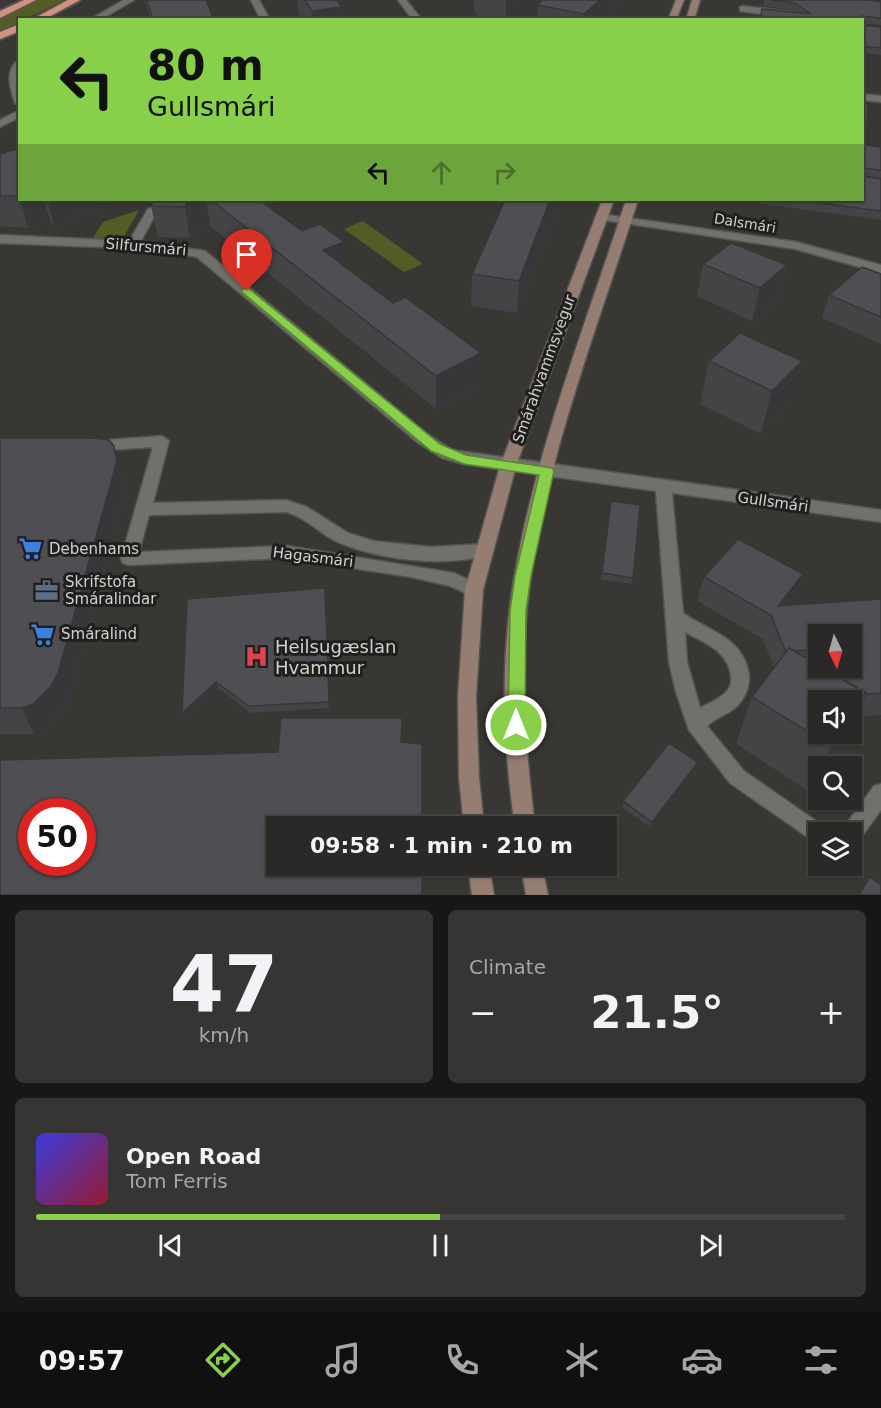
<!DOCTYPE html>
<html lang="en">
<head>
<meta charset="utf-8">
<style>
  :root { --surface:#2b2927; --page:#373533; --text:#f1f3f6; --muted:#a6a6a7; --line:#474544; --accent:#88cf4a }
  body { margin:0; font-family:"DejaVu Sans",sans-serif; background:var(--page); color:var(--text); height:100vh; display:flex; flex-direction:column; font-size:22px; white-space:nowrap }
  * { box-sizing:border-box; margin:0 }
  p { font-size:20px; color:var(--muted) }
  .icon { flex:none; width:33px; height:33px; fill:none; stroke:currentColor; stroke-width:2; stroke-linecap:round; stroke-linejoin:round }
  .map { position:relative; height:895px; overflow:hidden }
  .panel { display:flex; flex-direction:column; gap:15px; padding:15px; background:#181715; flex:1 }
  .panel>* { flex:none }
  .banner { position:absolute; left:18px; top:18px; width:846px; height:183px; border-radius:0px; box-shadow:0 2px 4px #0004,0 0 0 2px var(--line); background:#88cf4a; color:#111; overflow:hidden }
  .needle { width:39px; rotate:175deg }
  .tools { position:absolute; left:808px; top:624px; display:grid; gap:12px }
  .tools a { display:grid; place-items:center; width:54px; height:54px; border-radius:0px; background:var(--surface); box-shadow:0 2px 4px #0004,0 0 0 2px var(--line); font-size:30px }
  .speed { position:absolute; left:18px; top:798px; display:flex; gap:12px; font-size:30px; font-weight:700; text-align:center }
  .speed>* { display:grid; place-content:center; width:78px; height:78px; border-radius:50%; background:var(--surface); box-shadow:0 2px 4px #0004,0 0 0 2px var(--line); line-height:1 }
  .speed .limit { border:9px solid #d22; background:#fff; color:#111 }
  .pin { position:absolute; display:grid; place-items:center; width:51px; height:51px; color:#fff; margin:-62px -26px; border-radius:50% 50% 50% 0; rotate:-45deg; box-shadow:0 0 6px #0007 }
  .pin .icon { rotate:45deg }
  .me { position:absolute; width:66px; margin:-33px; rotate:0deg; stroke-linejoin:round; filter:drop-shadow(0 0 4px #0008) }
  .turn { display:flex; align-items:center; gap:21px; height:126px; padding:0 30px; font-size:27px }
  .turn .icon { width:78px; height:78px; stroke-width:2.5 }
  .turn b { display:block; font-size:42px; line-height:51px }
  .lanes { display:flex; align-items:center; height:57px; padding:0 30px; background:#0003; justify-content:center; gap:30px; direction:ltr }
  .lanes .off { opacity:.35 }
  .big { font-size:45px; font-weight:700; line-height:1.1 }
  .panel .tile { flex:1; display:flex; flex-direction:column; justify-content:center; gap:9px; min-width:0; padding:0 21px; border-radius:9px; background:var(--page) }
  .panel .dial { align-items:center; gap:0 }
  .dial b { font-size:78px; line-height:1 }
  .song { display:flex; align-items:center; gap:18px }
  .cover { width:72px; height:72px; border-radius:9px; background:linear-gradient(135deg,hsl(240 70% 55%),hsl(350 70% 35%)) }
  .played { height:6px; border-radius:3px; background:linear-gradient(90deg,var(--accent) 50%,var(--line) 50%) }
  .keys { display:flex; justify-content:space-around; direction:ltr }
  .heat { display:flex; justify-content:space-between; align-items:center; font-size:33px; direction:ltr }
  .panel .tiles { flex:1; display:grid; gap:15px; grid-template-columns:1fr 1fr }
  .tile:last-child { grid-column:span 2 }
  .trip { position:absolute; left:266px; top:816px; width:351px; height:60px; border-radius:0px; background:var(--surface); box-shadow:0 2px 4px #0004,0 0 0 2px var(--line); font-weight:700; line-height:60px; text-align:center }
  .menu { display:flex; height:96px; justify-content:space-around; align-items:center; background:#111010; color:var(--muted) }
  .menu .icon { width:42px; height:42px }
  .menu .active { color:var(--accent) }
  .menu b { font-size:27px; color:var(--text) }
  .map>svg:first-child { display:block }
  .green { fill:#545b24 }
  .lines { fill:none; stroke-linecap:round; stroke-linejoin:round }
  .minor-casing { stroke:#555452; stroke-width:3 }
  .tertiary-casing { stroke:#555452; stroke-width:3 }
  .secondary-casing { stroke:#555452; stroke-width:3 }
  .trunk-casing { stroke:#555452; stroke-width:4 }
  .minor { fill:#72706c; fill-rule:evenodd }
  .tertiary { fill:#72706c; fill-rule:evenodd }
  .secondary { fill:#957d72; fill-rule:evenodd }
  .trunk { fill:#cf937d; fill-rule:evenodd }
  .wall { fill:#444447; fill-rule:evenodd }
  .shaded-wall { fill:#37373a }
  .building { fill:#4f4f53; stroke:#37373a; stroke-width:1.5; fill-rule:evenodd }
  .route { fill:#88cf4a; stroke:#588730; stroke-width:1.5 }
  .labels { text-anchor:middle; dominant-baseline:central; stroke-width:6; stroke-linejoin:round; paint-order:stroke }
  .far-street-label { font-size:14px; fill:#d2d1cf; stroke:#201f1d }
  .street-label { font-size:15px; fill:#d2d1cf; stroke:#201f1d }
  .poi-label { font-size:15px; fill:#d2d1cf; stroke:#201f1d; text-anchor:start }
  .near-poi-label { font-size:18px; fill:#d2d1cf; stroke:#201f1d; text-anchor:start }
</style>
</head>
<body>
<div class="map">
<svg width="881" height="895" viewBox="0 0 881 895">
  <rect width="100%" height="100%" fill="#393734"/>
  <path class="green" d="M 39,0 L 65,0 L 0,31 L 0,18 Z
    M 139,210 L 122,240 L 93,238 L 103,222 Z
    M 362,221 L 363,221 L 423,264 L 404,272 L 344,229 Z"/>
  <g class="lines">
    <defs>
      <path id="minor" d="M 124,0 L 134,0 L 100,20 L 89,20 Z
        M 251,0 L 259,0 L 270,20 L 261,20 Z
        M 398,0 L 406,0 L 422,20 L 413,20 Z
        M 743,6 L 793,12 L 807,20 L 740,11 L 740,7 Z
        M 20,59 L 20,106 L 15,103 C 10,88 4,69 20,59 Z
        M 862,94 L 881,96 L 881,102 L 862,100 Z
        M 20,110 L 20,117 L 0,127 L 0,120 Z
        M 170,200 L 184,200 L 156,213 L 141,241 L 205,251 L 427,434 L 452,450 L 881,510 L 881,522 L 672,493 L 683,613 C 708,631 740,636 748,670 C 751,682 747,695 738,705 C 730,714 716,717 707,726 L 744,771 L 826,828 L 828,832 L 819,832 L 819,845 L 730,783 L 689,730 L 676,692 L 669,662 L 656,491 L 464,464 L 442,458 L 417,442 L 197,257 L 150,249 L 0,243 L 0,235 L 129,241 L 148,209 ZM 685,632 C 704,643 728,650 731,676 C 732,683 730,689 725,693 C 718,700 709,703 700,708 L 687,662 Z
        M 162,436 L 169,441 L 153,503 L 286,500 L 307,507 L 348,533 L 373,541 L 431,547 L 483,544 L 489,546 L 491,550 L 489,554 C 447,568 378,560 338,542 C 320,534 306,517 286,512 L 149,515 L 139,552 L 287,546 L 454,573 L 480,585 L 483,590 L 480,595 L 474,597 L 450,586 L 411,577 L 287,558 L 129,565 L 123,563 L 121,559 L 153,447 L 93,451 L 86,446 L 93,441 Z
        M 881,784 L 881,810 L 859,840 L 852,843 L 852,832 L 842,832 L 845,826 L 874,786 Z"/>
      <path id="tertiary" d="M 601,214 L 796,242 L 881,265 L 881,273 L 795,249 L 597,219 L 597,215 Z"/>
      <path id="secondary" d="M 676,0 L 684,0 L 676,20 L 668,20 Z
        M 692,0 L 700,0 L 694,20 L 686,20 Z
        M 602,200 L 614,200 L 516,466 L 483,590 L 476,697 L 479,778 L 484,826 L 464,826 L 459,778 L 458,697 L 465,590 L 500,466 Z
        M 626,200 L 638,200 C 596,332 541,470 527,608 C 520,681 526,754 535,826 L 515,826 C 504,754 501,677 510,605 C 529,466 583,333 626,200 Z
        M 468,866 L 489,866 L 494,895 L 472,895 Z
        M 521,866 L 542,866 L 548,895 L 526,895 Z"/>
      <path id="trunk" d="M 24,0 L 36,0 L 0,18 L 0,11 Z
        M 68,0 L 80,0 L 43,20 L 31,20 Z
        M 20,24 L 20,31 L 0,39 L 0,32 Z"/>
    </defs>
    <use href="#minor" class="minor-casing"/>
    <use href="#tertiary" class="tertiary-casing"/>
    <use href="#secondary" class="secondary-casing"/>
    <use href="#trunk" class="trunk-casing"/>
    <use href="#minor" class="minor"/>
    <use href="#tertiary" class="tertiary"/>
    <use href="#secondary" class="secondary"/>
    <use href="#trunk" class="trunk"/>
  </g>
  <path class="wall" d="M 145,0 L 206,0 L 214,20 L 151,20 Z
    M 297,0 L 337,0 L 341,7 L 342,20 L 303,20 L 298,12 Z
    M 474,0 L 521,0 L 507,20 L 495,20 L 477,16 L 477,13 L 474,12 Z
    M 621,0 L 601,20 L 537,20 L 538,5 Z
    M 764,0 L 867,0 L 881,2 L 881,25 L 862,24 L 797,12 L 793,10 L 763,6 Z
    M 862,25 L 881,27 L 881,55 L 862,53 Z
    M 862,103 L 866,145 L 881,147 L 881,178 L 863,176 L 881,179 L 881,220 L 735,200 L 862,200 Z
    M 20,148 L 20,200 L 129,200 L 78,216 L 78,219 L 55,227 L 50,221 L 28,228 L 0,226 L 0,154 Z
    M 154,200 L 286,200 L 267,206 L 346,267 L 480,386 L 436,409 L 210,226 L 193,232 L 190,238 L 158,237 L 151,206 Z
    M 505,200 L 560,200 L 517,313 L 471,306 L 472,274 Z
    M 703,264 L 787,265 L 779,297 L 752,321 L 697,296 Z
    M 881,274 L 881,344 L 822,318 L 829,295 Z
    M 740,333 L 790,403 L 761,434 L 700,404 L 709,361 Z
    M 0,438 L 122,473 L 125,488 L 69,700 L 62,712 L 45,730 L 34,734 L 0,734 Z
    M 611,501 L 633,578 L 631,584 L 601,579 Z
    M 803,574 L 795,598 L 789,605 L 881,599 L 881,715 L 856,717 L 852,724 L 852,700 L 819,734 L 848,734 L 844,741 L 827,766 L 819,766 L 819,778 L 810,792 L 736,744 L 752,697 L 774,668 L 763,639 L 697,601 L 704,577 ZM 819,634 L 852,668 L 819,668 Z
    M 325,588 L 329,708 L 251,713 L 218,688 L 184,719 L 182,713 Z
    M 696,768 L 651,828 L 622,807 L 623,801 Z"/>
  <path class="shaded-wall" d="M 506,0 L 521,0 L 507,20 L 506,20 Z
    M 600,0 L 621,0 L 601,20 L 584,20 L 584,14 Z
    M 341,7 L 342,20 L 312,20 L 312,11 Z
    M 20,196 L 20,200 L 44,200 L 50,221 L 28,228 L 19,197 Z
    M 47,200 L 129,200 L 78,216 L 78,219 L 55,227 Z
    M 191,200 L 206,200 L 210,226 L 193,232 L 190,238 L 185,207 L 188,201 Z
    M 240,200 L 286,200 L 242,215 Z
    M 550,200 L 560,200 L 517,313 L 519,281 Z
    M 344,242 L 346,273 L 323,250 Z
    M 787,265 L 779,297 L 752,321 L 760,288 Z
    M 481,353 L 480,386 L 436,409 L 436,376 Z
    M 802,361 L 790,403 L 761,434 L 772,391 Z
    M 114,446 L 122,473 L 125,488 L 69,700 L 62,712 L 45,730 L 34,734 L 22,708 Z
    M 803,574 L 795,598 L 774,624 L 778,606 Z
    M 325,588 L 326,595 L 329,708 L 329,702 Z
    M 216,682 L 218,688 L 184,719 L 182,713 Z
    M 867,693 L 852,724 L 852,715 Z
    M 402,718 L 403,744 L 401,742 Z
    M 839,734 L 848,734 L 844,741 L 827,766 L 822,766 L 831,746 Z
    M 698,762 L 696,768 L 651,828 L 652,822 Z
    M 819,772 L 819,778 L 810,792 Z"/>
  <path class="building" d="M 147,0 L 206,0 L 214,20 L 153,20 Z
    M 305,0 L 337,0 L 341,7 L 312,11 Z
    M 542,0 L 600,0 L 584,14 L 538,5 Z
    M 772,0 L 867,0 L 881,2 L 881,18 L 862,16 L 862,20 L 760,20 L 762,9 L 811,14 L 795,3 Z
    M 862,25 L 881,27 L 881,48 L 862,46 Z
    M 862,103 L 868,104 L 866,145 L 881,147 L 881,170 L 865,168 L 862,175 Z
    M 20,148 L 20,196 L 0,196 L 0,154 Z
    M 862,176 L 881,179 L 881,211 L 798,200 L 862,200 Z
    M 154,200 L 191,200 L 188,201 L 185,207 L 151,206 Z
    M 211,200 L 259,200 L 302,231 L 320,224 L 344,242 L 323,250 L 393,303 L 405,297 L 481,353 L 436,376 Z
    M 505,200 L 550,200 L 519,281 L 472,274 Z
    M 731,243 L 787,265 L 760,288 L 703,264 Z
    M 862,267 L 881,274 L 881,317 L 829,295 Z
    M 740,333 L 802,361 L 772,391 L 709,361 Z
    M 0,438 L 93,438 L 109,440 L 114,446 L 117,461 L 58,673 L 51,686 L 33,704 L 22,708 L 0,708 Z
    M 611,501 L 640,505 L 633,578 L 602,573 Z
    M 738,539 L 803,574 L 778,606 L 881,599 L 881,693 L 866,694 L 842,679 L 838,668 L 852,668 L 852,634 L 819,634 L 819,649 L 795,651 L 789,648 L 786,652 L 771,615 L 704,577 Z
    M 325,588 L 329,702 L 249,706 L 216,682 L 182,713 L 187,599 Z
    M 789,648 L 819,665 L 819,668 L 823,668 L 867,693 L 852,715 L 852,700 L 819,700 L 819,734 L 839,734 L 831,746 L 752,697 Z
    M 281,718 L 402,718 L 401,742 L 422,744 L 422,826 L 276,826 L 276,866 L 422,866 L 422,895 L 0,895 L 0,760 L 278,752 ZM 32,812 L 82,812 L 82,862 L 32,862 Z
    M 669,743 L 698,762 L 652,822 L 623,801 Z
    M 870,877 L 881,885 L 881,895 L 859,895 Z"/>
  <path class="route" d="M 247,287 L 440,444 L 466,455 L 552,468 L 554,471 L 531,576 L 526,611 L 525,725 L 523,731 L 516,733 L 510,731 L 508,725 L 510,611 L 515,576 L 539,475 L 464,464 L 431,451 L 243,293 L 241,291 Z"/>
  <defs>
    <symbol id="supermarket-bare" viewBox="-9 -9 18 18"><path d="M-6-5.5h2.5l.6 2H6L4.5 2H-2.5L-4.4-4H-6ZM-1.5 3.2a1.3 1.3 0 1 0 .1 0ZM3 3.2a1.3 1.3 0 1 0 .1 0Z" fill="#3f7fe0" stroke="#201f1d" stroke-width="2.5" paint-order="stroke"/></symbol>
    <symbol id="office-bare" viewBox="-9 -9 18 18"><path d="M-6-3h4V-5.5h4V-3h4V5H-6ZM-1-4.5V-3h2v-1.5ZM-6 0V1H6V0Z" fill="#5c6f8a" stroke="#201f1d" stroke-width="2.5" paint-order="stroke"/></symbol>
    <symbol id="hospital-bare" viewBox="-9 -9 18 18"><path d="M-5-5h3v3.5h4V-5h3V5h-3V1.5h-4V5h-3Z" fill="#e0444e" stroke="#201f1d" stroke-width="2.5" paint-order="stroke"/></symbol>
  </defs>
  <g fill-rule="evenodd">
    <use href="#supermarket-bare" x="14" y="532" width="33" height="33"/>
    <use href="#office-bare" x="30" y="574" width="33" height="33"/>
    <use href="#supermarket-bare" x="26" y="618" width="33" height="33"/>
    <use href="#hospital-bare" x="240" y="640" width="33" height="33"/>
  </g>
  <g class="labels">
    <g class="far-street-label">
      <text transform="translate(745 223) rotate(9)">Dalsmári</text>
    </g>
    <g class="street-label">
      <text transform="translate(146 247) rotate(5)">Silfursmári</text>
      <text transform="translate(544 369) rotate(-70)">Smárahvammsvegur</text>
      <text transform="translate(773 502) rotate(8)">Gullsmári</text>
      <text transform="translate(313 557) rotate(7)">Hagasmári</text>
    </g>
    <g class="poi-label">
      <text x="49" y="549">Debenhams</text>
      <text x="65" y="582">Skrifstofa<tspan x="65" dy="17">Smáralindar</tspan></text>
      <text x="61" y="634">Smáralind</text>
    </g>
    <g class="near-poi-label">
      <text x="275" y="646">Heilsugæslan<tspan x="275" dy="21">Hvammur</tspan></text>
    </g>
  </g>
</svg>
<div class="tools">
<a><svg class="needle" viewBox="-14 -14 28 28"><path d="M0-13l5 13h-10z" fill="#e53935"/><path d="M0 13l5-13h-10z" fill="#a6a6a7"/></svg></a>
<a><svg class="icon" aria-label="sound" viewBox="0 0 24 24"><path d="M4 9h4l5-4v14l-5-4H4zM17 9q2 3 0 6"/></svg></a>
<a><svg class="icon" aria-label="search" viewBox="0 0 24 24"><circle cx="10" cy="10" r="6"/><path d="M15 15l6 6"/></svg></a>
<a><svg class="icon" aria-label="layers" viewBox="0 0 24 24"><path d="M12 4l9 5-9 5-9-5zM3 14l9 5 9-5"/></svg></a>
</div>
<div class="speed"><div class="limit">50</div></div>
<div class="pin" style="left:247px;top:291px;background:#d93025"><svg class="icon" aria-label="arrive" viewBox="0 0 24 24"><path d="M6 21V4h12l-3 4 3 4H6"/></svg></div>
<svg class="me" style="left:516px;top:725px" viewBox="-20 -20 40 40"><circle r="17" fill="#88cf4a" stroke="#fff" stroke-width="3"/><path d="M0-11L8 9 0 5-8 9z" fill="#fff"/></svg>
<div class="trip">09:58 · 1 min · 210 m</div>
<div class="banner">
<div class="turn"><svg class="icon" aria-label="left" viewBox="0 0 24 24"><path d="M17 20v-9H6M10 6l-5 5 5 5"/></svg><div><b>80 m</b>Gullsmári</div></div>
<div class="lanes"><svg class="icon" aria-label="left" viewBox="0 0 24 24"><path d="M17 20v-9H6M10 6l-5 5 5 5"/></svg><svg class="icon off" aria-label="ahead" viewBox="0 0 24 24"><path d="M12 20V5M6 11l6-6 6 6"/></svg><svg class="icon off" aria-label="right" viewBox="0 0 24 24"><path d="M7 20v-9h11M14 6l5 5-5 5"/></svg></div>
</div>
</div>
<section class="panel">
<div class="tiles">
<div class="tile dial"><b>47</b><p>km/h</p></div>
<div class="tile"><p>Climate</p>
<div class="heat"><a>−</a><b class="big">21.5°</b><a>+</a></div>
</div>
<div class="tile">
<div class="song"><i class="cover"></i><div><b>Open Road</b><p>Tom Ferris</p></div></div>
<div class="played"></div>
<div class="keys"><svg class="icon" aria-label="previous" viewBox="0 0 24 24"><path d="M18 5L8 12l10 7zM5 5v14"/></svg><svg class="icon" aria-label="pause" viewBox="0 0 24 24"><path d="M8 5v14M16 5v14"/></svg><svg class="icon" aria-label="next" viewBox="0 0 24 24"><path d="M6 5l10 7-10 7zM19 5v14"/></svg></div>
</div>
</div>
</section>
<nav class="menu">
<b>09:57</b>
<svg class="icon active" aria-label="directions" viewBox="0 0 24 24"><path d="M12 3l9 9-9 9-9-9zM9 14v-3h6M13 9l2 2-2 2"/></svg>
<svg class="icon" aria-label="music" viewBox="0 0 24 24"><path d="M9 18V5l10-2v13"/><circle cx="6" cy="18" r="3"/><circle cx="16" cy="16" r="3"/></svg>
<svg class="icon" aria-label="phone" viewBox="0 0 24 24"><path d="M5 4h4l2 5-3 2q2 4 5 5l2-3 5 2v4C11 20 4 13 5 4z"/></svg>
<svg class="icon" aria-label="climate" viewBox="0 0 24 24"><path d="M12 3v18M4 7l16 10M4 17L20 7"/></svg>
<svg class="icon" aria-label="car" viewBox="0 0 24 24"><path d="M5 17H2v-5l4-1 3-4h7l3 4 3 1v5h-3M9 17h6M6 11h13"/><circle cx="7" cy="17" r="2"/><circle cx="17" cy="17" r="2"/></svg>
<svg class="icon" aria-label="filters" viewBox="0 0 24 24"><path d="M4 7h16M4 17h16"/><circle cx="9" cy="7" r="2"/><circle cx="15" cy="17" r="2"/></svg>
</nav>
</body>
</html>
